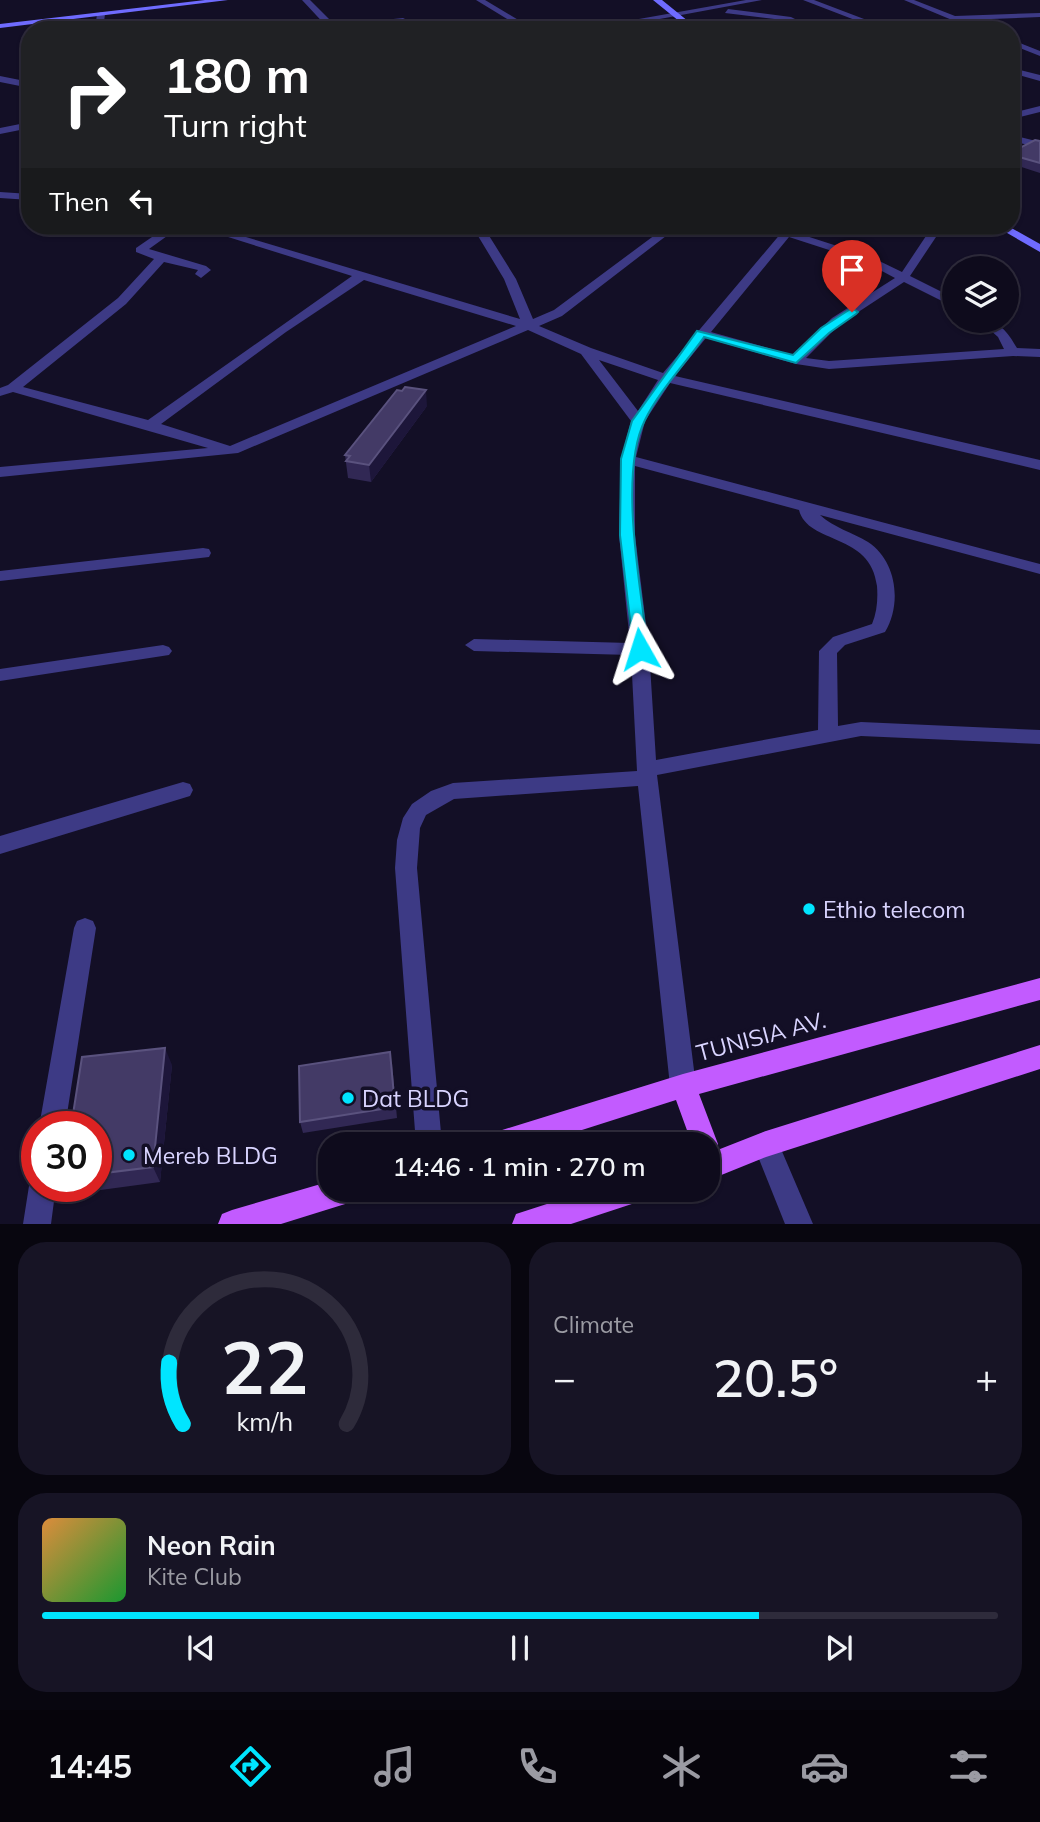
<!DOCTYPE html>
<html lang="en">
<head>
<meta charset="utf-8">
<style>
  :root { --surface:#0e0b1c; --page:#171425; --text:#f1f3f6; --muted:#9b9ba3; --line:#2e2b3b; --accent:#00e5ff }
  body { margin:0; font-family:Mulish,sans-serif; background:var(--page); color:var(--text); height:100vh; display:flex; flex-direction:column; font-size:26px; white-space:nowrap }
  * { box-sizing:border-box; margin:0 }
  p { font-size:23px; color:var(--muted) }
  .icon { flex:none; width:38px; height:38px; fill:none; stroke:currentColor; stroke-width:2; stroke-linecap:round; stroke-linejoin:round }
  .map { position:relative; height:1224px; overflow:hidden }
  .drawer { display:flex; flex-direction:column; gap:18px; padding:18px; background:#08060f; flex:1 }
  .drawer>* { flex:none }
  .hud { position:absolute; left:21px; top:21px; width:999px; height:214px; border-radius:28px; box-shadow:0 2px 5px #0004,0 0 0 2px var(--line); background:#202124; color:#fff; overflow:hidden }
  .controls { position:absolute; left:942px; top:256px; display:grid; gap:14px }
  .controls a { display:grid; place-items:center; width:77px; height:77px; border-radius:50%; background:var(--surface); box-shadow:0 2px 5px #0004,0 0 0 2px var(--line); font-size:35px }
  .speed { position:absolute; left:21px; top:1111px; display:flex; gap:14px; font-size:35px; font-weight:700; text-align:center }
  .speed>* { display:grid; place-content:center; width:91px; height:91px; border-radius:50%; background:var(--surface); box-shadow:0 2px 5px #0004,0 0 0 2px var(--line); line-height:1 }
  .speed .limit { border:10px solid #d22; background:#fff; color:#111 }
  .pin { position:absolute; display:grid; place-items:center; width:60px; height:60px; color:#fff; margin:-72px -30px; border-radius:50% 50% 50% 0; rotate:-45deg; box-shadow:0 0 7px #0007 }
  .pin .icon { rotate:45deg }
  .me { position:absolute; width:77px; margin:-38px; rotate:354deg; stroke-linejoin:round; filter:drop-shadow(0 0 5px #0008) }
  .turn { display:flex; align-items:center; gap:24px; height:147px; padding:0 28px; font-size:32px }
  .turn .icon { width:91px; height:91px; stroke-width:2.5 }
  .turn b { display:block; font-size:49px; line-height:60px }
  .then { display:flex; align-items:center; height:66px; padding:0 28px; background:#0003; gap:14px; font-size:26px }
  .big { font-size:52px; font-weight:600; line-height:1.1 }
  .drawer .card { flex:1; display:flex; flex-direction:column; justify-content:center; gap:10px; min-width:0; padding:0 24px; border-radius:28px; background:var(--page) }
  .drawer .dial { align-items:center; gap:0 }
  .dial svg { height:182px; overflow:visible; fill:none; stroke:var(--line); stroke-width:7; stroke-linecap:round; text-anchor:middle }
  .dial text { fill:var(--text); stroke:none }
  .song { display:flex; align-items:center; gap:21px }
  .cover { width:84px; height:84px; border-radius:10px; background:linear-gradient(135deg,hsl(30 70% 55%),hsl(130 70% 35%)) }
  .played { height:7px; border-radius:4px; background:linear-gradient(90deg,var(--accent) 75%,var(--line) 75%) }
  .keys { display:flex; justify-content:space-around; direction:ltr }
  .heat { display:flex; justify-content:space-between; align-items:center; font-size:38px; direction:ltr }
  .drawer .tiles { flex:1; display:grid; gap:18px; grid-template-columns:1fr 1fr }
  .card:last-child { grid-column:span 2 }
  .trip { position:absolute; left:318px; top:1132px; width:402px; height:70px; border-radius:28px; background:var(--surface); box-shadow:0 2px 5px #0004,0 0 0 2px var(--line); font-weight:600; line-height:70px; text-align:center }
  .tab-bar { display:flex; height:112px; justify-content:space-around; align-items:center; background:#06040b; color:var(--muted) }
  .tab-bar .icon { width:49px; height:49px }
  .tab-bar .active { color:var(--accent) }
  .tab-bar b { font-size:32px; color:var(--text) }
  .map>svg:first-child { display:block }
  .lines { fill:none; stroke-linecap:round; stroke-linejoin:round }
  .minor { fill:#3d3a85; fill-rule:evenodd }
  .secondary { fill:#6f6bff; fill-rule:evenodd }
  .primary { fill:#c25bff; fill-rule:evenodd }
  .wall { fill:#312854 }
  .shaded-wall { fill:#1d163a }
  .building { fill:#433a66; stroke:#5a527e; stroke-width:2 }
  .route { fill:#00e5ff; stroke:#0095a6; stroke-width:2 }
  .poi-dot { fill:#00e5ff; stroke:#130f26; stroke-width:2.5 }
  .labels { text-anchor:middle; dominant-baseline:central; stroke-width:7; stroke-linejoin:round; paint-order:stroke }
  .near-poi-label { font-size:23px; fill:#d9d4ff; stroke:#130f26; text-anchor:start }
  .near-street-label { font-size:23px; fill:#d9d4ff; stroke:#130f26 }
</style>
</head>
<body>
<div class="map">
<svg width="1040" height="1224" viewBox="0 0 1040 1224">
  <rect width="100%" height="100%" fill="#130f26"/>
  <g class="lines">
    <path class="minor" d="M 302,0 L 310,0 L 335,25 L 403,18 L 407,20 L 330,30 Z
      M 476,0 L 485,0 L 535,30 L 525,30 Z
      M 746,0 L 762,0 L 622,26 L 554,30 L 622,22 Z
      M 803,0 L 814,0 L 893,30 L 881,30 Z
      M 904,0 L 914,0 L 955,16 L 1040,13 L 1040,17 L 965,20 L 987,30 L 976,30 Z
      M 728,9 L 791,17 L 795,19 L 791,21 L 725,13 Z
      M 101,12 L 105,14 L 103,30 L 95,30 L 97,14 Z
      M 1012,40 L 1040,51 L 1040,56 L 1012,45 Z
      M 1012,68 L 1040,75 L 1040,81 L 1012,73 Z
      M 0,76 L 30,82 L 30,88 L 0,82 Z
      M 1040,106 L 1040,112 L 1012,119 L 1012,113 Z
      M 30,122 L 30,128 L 0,134 L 0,128 Z
      M 1012,135 L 1040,142 L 1040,148 L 1012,141 Z
      M 0,192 L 30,194 L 30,200 L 0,198 Z
      M 168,226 L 181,226 L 149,249 L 206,266 L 211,270 L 201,278 L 195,274 L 198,270 L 164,262 L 126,304 L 23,387 L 148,420 L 352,276 L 193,226 L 209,226 L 520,319 L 504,279 L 472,226 L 483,226 L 516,279 L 533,319 L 554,310 L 667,226 L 679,226 L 562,316 L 539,326 L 591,348 L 663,373 L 787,226 L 798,226 L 794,232 L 871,257 L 902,272 L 930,230 L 935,226 L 947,226 L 938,234 L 910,276 L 954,298 L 954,307 L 904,282 L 840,324 L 806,358 L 829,361 L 1004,349 L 998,337 L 979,320 C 999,320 1007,331 1017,348 L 1040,349 L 1040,357 L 1013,356 L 829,369 L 796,364 L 706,338 L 675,376 L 1040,460 L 1040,470 L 670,383 L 645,421 L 636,457 L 1040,564 L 1040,574 L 820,515 C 834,528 852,532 868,542 C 897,561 902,604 885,632 L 845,645 L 837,653 L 838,726 L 861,722 L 1040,730 L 1040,744 L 861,736 L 657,775 L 696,1086 L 692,1095 L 683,1098 L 674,1095 L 670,1086 L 638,786 L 454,799 L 426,815 L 420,828 L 417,868 L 442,1144 L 416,1144 L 395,868 L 397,840 L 403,818 L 412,804 L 431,791 L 453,783 L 637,771 L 631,655 L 474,651 L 465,645 L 474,639 L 630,643 L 619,535 L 621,459 L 631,421 L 581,354 L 528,330 L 238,453 L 0,477 L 0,467 L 208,448 L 13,392 L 0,396 L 0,388 L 8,385 L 118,298 L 154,259 L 136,252 L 136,248 ZM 789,237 L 863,261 L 895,278 L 832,318 L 793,355 L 711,332 ZM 364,280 L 516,326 L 230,446 L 161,424 L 286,332 ZM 599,360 L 658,380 L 638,411 ZM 635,466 L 799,510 C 808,545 871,532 877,586 C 878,599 877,612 872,624 L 833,637 L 819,651 L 818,730 L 656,760 L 649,649 L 635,535 Z
      M 409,226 L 426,226 L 404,234 L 398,231 Z
      M 203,548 L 209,549 L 211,553 L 209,557 L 0,581 L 0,571 Z
      M 163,645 L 169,647 L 172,651 L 169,655 L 0,681 L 0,669 Z
      M 183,782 L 190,784 L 193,790 L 190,796 L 0,854 L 0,836 Z
      M 85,918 L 93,921 L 96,928 L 65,1127 L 39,1127 L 74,928 L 77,921 Z
      M 766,1131 L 775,1135 L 813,1224 L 785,1224 L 753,1144 L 757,1135 Z
      M 37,1175 L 37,1186 L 56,1186 L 51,1224 L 23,1224 L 29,1186 Z"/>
    <path class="secondary" d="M 205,0 L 228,0 L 0,28 L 0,24 Z
      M 653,0 L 662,0 L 699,30 L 690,30 Z
      M 995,226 L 1008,226 L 1040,244 L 1040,252 Z"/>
    <path class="primary" d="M 1040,978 L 1040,1000 L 699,1094 L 718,1144 L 715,1151 L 766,1131 L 1040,1045 L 1040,1069 L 766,1157 L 709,1180 L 709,1144 L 692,1144 L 676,1100 L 538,1144 L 486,1144 L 490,1135 L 499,1131 L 683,1074 Z
      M 331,1181 L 331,1190 L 362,1190 L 358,1200 L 281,1224 L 218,1224 L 222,1214 L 232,1210 Z
      M 590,1190 L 648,1190 L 644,1200 L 571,1224 L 512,1224 L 516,1214 Z"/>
  </g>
  <path class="wall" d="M 1040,141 L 1040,173 L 1012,164 L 1012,152 Z
    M 427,406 L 371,482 L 348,478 L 345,455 Z
    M 392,1063 L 397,1118 L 303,1133 L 300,1122 Z
    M 172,1065 L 160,1182 L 71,1194 L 67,1186 L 96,1186 L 96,1127 Z"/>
  <path class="shaded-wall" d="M 426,390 L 427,406 L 371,482 L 369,465 Z
    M 165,1048 L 172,1065 L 160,1182 L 153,1167 Z"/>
  <path class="building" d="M 1035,140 L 1040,141 L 1040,163 L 1012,155 L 1012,152 Z
    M 405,387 L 426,390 L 369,465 L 346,461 L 350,456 L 345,455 L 397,390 L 402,391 Z
    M 165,1048 L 153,1167 L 96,1174 L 96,1127 L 71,1127 L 82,1057 Z
    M 390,1052 L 395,1107 L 300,1122 L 299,1066 Z"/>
  <path class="route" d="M 852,308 L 858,312 L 856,314 L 829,333 L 796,363 L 704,337 C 685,364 659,391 645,420 C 618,474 641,589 648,649 L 645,653 L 634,653 L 620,535 L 621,459 L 632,421 L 697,331 L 793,355 L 821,328 Z"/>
  <g class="poi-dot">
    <circle cx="809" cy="909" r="7"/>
    <circle cx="348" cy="1098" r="7"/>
    <circle cx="129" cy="1155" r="7"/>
  </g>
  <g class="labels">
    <g class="near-poi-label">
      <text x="823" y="909">Ethio telecom</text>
      <text x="362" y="1098">Dat BLDG</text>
      <text x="143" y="1155">Mereb BLDG</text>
    </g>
    <g class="near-street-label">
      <text transform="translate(761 1036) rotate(-15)">TUNISIA AV.</text>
    </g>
  </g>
</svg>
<div class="controls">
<a><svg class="icon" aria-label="layers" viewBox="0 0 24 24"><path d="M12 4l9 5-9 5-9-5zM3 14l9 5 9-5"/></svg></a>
</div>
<div class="speed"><div class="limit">30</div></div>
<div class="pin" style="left:852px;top:312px;background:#d93025"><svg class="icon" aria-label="arrive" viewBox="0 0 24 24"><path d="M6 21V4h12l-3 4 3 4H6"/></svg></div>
<svg class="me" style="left:640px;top:649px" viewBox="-20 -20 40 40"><path d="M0-17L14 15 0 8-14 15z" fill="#00e5ff" stroke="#fff" stroke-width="4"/></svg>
<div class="trip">14:46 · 1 min · 270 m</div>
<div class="hud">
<div class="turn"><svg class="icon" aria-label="right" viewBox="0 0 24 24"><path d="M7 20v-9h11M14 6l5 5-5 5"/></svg><div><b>180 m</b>Turn right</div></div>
<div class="then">Then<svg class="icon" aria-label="left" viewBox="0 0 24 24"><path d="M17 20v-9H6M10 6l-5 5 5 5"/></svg></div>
</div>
</div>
<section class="drawer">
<div class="tiles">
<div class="card dial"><svg viewBox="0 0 100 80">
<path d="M14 69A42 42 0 1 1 86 69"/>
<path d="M14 69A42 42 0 0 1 8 42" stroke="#00e5ff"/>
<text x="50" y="56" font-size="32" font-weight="700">22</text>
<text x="50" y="72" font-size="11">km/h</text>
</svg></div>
<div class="card"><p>Climate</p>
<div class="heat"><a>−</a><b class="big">20.5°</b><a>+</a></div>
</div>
<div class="card">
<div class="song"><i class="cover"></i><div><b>Neon Rain</b><p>Kite Club</p></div></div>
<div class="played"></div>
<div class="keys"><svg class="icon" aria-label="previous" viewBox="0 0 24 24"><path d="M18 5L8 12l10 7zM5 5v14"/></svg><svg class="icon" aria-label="pause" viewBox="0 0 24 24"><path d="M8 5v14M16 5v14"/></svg><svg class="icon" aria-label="next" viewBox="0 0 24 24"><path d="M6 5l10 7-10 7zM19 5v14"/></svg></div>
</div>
</div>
</section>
<nav class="tab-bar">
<b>14:45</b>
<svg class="icon active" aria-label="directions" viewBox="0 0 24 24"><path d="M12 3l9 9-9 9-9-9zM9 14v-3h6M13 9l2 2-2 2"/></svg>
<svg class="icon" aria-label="music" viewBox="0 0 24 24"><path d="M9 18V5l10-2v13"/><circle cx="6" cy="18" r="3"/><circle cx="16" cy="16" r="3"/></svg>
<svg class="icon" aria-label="phone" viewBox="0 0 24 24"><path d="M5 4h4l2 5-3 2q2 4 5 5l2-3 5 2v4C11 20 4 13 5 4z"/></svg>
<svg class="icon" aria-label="climate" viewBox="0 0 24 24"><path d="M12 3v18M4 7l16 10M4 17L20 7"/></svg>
<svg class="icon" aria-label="car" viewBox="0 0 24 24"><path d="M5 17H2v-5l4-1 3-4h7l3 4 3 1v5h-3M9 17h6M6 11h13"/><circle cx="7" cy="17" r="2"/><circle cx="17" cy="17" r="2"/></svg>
<svg class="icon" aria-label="filters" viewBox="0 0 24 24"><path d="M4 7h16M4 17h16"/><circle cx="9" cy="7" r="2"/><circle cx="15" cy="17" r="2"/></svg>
</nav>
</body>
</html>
